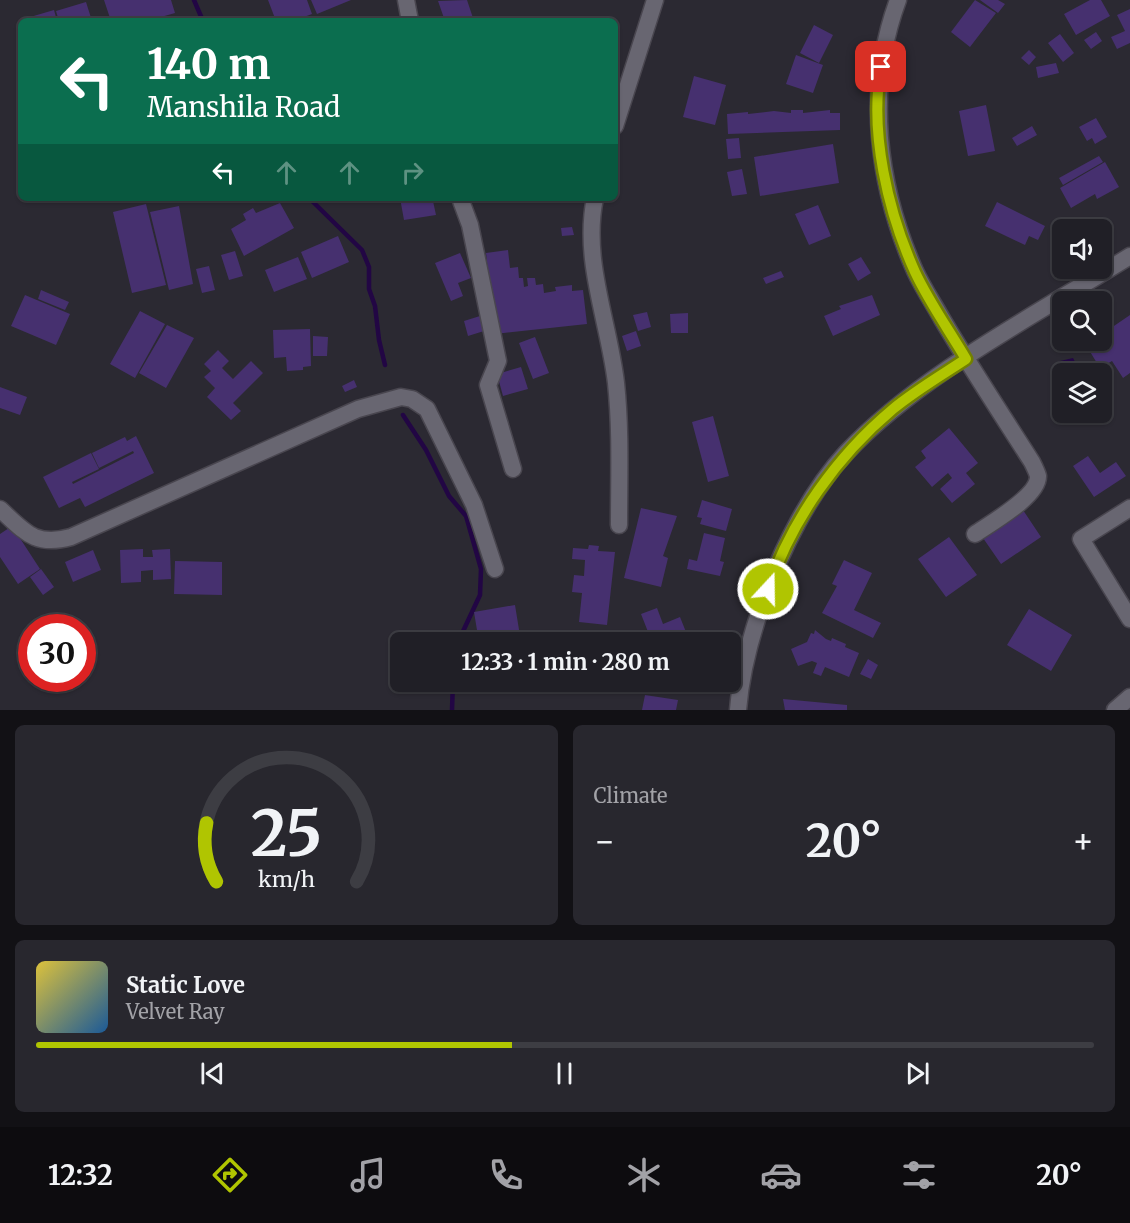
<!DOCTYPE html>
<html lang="en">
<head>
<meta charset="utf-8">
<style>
  :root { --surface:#201f26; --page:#28272e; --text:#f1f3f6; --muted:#a2a2a7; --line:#3d3d43; --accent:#b0c501 }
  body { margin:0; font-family:Merriweather,serif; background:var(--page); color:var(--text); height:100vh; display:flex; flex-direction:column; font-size:22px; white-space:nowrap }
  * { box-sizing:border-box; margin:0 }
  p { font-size:20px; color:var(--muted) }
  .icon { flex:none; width:33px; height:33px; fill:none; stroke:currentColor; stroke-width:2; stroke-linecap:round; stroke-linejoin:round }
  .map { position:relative; height:710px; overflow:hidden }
  .drawer { display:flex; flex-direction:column; gap:15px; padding:15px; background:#121115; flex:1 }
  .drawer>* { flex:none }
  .banner { position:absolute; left:18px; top:18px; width:600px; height:183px; border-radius:9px; box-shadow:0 2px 4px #0004,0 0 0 2px var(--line); background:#0b6e4f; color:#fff; overflow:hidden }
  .fabs { position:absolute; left:1052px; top:219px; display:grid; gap:12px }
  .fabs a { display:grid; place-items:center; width:60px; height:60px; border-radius:9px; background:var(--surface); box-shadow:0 2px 4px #0004,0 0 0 2px var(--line); font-size:30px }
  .speed { position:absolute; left:18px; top:614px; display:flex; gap:12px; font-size:30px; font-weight:700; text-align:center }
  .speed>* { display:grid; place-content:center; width:78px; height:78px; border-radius:50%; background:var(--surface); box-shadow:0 2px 4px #0004,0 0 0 2px var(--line); line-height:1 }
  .speed .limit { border:9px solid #d22; background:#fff; color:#111 }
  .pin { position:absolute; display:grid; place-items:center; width:51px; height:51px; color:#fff; margin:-26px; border-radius:12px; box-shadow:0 3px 9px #0006 }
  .me { position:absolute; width:66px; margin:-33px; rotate:21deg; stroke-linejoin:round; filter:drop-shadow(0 0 4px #0008) }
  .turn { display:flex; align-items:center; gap:21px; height:126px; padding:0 30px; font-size:27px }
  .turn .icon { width:78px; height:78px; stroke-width:2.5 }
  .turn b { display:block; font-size:42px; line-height:51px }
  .lanes { display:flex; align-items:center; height:57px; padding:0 30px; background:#0003; justify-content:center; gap:30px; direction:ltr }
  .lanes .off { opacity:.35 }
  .big { font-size:45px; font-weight:700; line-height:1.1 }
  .drawer .tile { flex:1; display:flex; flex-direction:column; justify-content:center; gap:9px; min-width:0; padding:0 21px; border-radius:9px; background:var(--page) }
  .drawer .dial { align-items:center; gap:0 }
  .dial svg { height:156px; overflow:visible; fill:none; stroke:var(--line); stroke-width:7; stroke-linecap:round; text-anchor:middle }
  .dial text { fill:var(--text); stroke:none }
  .song { display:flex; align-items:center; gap:18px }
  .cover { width:72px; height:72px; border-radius:9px; background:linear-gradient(135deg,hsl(50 70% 55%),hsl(210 70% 35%)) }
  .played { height:6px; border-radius:3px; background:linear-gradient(90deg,var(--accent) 45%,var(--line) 45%) }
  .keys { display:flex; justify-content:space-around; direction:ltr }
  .heat { display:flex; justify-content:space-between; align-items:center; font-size:33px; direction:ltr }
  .drawer .tiles { flex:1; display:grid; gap:15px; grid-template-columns:1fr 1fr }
  .tile:last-child { grid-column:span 2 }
  .trip { position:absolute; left:390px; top:632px; width:351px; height:60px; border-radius:9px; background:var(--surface); box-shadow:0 2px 4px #0004,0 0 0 2px var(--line); font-weight:700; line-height:60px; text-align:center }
  .menu { display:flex; height:96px; justify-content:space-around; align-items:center; background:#0d0c0f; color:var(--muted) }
  .menu .icon { width:42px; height:42px }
  .menu .current { color:var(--accent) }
  .menu b { font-size:27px; color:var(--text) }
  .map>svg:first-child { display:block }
  .water { fill:#220644 }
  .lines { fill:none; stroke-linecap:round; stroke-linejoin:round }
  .stream { stroke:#220644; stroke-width:4.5 }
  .building { fill:#46306f }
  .minor-casing { stroke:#49464f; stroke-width:19 }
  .minor { stroke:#686671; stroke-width:16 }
  .route-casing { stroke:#728001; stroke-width:15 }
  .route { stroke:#b0c501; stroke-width:10 }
</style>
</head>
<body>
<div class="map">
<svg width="1130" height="710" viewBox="0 0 1130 710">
  <rect width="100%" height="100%" fill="#2b2932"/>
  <path class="water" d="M 1073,358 L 1081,373 L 1062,374 L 1062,378 L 1055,381 L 1051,370 L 1060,361 Z"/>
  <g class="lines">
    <path class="stream" d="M 194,0 L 203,21
      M 309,198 L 362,250 L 369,267 L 369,289 L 375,306 L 379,340 L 385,365
      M 403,415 L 426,450 L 449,496 L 466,516 L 481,569 L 480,595 L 458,642
      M 452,710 L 453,681"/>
  </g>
  <path class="building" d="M 104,0 L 171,0 L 175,13 L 147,21 L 111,21 Z
    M 268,0 L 307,0 L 312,14 L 293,21 L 276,21 Z
    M 311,0 L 351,0 L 317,14 Z
    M 467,0 L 474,21 L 445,21 L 438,1 Z
    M 975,0 L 996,13 L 970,47 L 951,32 Z
    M 980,0 L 998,0 L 1005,4 L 998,13 Z
    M 1090,0 L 1101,0 L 1110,16 L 1076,35 L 1064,14 Z
    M 86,2 L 92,21 L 59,21 L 56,11 Z
    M 1130,9 L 1130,43 L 1117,49 L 1111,37 L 1125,31 L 1117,15 Z
    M 54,10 L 57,21 L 20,21 L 20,20 Z
    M 814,25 L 833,35 L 819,63 L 800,53 Z
    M 1096,32 L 1102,41 L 1091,49 L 1084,40 Z
    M 1060,34 L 1074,53 L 1063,62 L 1048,43 Z
    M 1029,50 L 1036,57 L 1029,65 L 1021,58 Z
    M 796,55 L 823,65 L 813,93 L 786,84 Z
    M 1056,63 L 1059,73 L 1038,78 L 1036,67 Z
    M 694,76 L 726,85 L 715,125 L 683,117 Z
    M 986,105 L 995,151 L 968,156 L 959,111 Z
    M 791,110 L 803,110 L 803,113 L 830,110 L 830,113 L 840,113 L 840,130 L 728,134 L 727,114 L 748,112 L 748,114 L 774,111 L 791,113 Z
    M 1096,118 L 1107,137 L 1095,144 L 1092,138 L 1087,141 L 1079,127 Z
    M 1032,126 L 1037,135 L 1017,146 L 1012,138 Z
    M 739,138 L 741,158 L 728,159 L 726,139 Z
    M 833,144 L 839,183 L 760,196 L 754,157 Z
    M 1099,156 L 1103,162 L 1063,185 L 1059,178 Z
    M 1105,162 L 1119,187 L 1097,199 L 1095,194 L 1071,208 L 1060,188 Z
    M 742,169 L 747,194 L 732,196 L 727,172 Z
    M 400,198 L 442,198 L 442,199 L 433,201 L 436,215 L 404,220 Z
    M 997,202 L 1045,226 L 1038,240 L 1029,236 L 1025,245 L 985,226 Z
    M 280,203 L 294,228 L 244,256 L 231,229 L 246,220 L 243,214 L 253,208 L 256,213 Z
    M 146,204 L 166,285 L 132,293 L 113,212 Z
    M 818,205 L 831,236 L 809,245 L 795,214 Z
    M 179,206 L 193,284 L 169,290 L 150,212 Z
    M 572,227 L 574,235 L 562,236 L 561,228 Z
    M 338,236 L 349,262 L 312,278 L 301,252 Z
    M 508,250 L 510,268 L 518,267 L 519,278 L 523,278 L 524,287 L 528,286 L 527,278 L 535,278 L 536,285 L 543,284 L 544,293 L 556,291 L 555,287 L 572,285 L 572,291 L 583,290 L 587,324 L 495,334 L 486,253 Z
    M 235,251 L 243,276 L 229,280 L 221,255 Z
    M 460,253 L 471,278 L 458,283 L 463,296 L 451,301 L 435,263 Z
    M 298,257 L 307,279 L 274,292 L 265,270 Z
    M 861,257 L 871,273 L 858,281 L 848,264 Z
    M 209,266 L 215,290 L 202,293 L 196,269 Z
    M 781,271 L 784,277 L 766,284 L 763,278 Z
    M 41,290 L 69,302 L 65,310 L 38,299 Z
    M 25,295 L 70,314 L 56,345 L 11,326 Z
    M 872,295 L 880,315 L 833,336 L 824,316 L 841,309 L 839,306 Z
    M 140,311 L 165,324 L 135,378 L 110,364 Z
    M 647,312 L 651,327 L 638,331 L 633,315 Z
    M 688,313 L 688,333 L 671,333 L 670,314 Z
    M 1130,315 L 1130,373 L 1123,378 L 1112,361 L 1100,368 L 1089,350 L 1095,346 L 1092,340 L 1101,340 L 1101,329 L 1109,324 L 1111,328 Z
    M 480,316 L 484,331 L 468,336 L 464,321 Z
    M 167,325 L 194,338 L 166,388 L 139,373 Z
    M 310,329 L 311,366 L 303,367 L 303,370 L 287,371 L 286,357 L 274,358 L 273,330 Z
    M 636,331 L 641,346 L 627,351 L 622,336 Z
    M 313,336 L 328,337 L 327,356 L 313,356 Z
    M 535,337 L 549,373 L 533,379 L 519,343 Z
    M 218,350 L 229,361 L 222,368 L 233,379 L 251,361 L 263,373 L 233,403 L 241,411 L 231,420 L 207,397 L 215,388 L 204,377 L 211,371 L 204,364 Z
    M 521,367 L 528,389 L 503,396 L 497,374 Z
    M 354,380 L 357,387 L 345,392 L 342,386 Z
    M 0,387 L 27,397 L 20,415 L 0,408 Z
    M 713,416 L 729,476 L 708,482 L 692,422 Z
    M 949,428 L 978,463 L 966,473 L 975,484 L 952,503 L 940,489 L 952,478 L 948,473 L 932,487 L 915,467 L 926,458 L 921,451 Z
    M 136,436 L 154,473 L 85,507 L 80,498 L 59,508 L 43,477 L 91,453 L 99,469 L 72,482 L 73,484 L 134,453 L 133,451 L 99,468 L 92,453 L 125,437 L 127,441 Z
    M 1088,456 L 1100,473 L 1116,462 L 1126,476 L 1094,497 L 1073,466 Z
    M 702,500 L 732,509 L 726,531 L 700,524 L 702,518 L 697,517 Z
    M 641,508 L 677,516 L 663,556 L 668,558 L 661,587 L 624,578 Z
    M 1023,510 L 1041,537 L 1001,564 L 983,538 Z
    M 12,526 L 40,569 L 18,584 L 0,557 L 0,534 Z
    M 704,533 L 725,538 L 720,561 L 724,562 L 720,576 L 687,569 L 689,559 L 697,561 Z
    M 949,537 L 977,575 L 946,597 L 918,559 Z
    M 589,545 L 599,546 L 598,551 L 615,552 L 607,625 L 579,622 L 582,593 L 572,592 L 574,575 L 584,576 L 585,560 L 572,559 L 573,548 L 588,549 Z
    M 143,549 L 143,557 L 153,557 L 152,550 L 170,549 L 171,579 L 153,580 L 153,570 L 141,571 L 141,582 L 121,583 L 120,550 Z
    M 93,550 L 101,570 L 73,582 L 65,562 Z
    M 844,560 L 872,573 L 854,610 L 881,623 L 873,638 L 822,613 L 837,586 L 832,584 Z
    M 175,561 L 222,562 L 222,595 L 174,594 Z
    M 41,569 L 54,587 L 43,595 L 30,577 Z
    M 515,605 L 521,642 L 479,642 L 474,612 Z
    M 657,608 L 663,624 L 680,617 L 690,642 L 652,642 L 641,614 Z
    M 1029,609 L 1072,635 L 1051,671 L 1007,645 Z
    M 815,630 L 826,639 L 831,641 L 832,638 L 846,644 L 845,647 L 859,653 L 849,677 L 825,667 L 821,676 L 813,673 L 817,663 L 812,661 L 798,666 L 791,649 L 807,642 L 811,633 L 814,634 Z
    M 868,659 L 878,665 L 871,679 L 860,674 Z
    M 645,695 L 678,700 L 676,710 L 642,710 Z
    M 783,699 L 847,705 L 847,710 L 785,710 Z"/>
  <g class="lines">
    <defs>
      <path id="minor" d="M 406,0 L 410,21
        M 898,0 C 865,89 877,185 915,271 C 923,288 933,303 942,319 C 971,368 1002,415 1032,462 C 1034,466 1037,472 1038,476 C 1039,496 991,523 975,534
        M 615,126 L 655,0
        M 460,198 L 470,225 L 498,361 L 488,385 L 513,469
        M 595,198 C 582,260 609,322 616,383 C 621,430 619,478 619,525
        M 1130,508 L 1081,539 L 1130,619
        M 0,509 C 25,532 35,547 71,537 L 358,409 L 401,397 L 412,399 L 427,409 L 474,505 L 495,569
        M 738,710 C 741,672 751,635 764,599 C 781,550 810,492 846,453 C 919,375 1039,313 1130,256
        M 1115,710 L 1130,697"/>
    </defs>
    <use href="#minor" class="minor-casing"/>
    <use href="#minor" class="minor"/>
  </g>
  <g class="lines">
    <defs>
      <path id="route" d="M 768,589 C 792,519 837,456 893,409 C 916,390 942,375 966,359 C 949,330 929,302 915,272 C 888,212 869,132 881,67"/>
    </defs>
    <use href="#route" class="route-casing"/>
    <use href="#route" class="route"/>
  </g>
</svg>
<div class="fabs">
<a><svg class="icon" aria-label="sound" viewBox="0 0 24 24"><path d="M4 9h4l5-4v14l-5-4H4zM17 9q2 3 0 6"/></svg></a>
<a><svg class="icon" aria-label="search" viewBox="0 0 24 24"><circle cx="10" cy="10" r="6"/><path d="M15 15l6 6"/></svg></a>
<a><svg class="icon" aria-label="layers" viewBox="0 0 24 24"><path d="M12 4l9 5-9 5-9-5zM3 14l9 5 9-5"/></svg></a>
</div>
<div class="speed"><div class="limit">30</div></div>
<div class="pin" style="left:881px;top:67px;background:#d93025"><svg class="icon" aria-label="arrive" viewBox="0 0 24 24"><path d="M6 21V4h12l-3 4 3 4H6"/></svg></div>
<svg class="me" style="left:768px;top:589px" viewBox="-20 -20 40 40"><circle r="17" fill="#b0c501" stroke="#fff" stroke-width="3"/><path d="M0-11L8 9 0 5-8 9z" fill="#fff"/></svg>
<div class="trip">12:33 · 1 min · 280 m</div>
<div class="banner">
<div class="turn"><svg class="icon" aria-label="left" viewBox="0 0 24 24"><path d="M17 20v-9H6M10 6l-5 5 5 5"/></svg><div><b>140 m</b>Manshila Road</div></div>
<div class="lanes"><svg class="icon" aria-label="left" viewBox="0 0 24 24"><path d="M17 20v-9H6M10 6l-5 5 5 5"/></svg><svg class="icon off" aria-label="ahead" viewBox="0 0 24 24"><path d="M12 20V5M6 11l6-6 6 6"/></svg><svg class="icon off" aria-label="ahead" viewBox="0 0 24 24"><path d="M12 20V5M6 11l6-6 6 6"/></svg><svg class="icon off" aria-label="right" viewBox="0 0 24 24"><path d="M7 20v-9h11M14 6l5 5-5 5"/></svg></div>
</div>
</div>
<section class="drawer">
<div class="tiles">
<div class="tile dial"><svg viewBox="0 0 100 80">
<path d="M14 69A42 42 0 1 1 86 69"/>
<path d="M14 69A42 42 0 0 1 9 39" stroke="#b0c501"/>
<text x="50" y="56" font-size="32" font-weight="700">25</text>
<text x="50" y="72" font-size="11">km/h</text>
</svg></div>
<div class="tile"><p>Climate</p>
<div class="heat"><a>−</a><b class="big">20°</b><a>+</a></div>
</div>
<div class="tile">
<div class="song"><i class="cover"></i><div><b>Static Love</b><p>Velvet Ray</p></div></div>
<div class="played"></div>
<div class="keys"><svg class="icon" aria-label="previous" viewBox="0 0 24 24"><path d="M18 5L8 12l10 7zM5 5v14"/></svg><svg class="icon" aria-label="pause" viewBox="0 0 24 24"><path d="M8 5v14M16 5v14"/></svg><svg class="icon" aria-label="next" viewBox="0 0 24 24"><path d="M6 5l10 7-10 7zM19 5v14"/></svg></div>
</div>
</div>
</section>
<nav class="menu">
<b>12:32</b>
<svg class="icon current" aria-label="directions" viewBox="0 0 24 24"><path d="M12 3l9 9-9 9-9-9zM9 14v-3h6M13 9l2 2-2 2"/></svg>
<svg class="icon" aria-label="music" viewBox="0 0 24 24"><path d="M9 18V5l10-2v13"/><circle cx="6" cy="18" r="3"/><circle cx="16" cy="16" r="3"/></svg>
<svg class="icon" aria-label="phone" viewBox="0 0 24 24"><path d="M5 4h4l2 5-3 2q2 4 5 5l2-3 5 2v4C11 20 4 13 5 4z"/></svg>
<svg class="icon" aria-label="climate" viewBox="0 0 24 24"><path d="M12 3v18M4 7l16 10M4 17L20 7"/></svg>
<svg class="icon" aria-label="car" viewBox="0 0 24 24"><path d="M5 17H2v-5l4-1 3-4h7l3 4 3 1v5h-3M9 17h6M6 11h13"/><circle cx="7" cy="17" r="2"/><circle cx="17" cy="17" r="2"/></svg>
<svg class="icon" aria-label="filters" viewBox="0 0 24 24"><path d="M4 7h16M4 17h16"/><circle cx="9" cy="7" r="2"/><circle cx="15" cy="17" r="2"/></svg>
<b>20°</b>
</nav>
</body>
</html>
